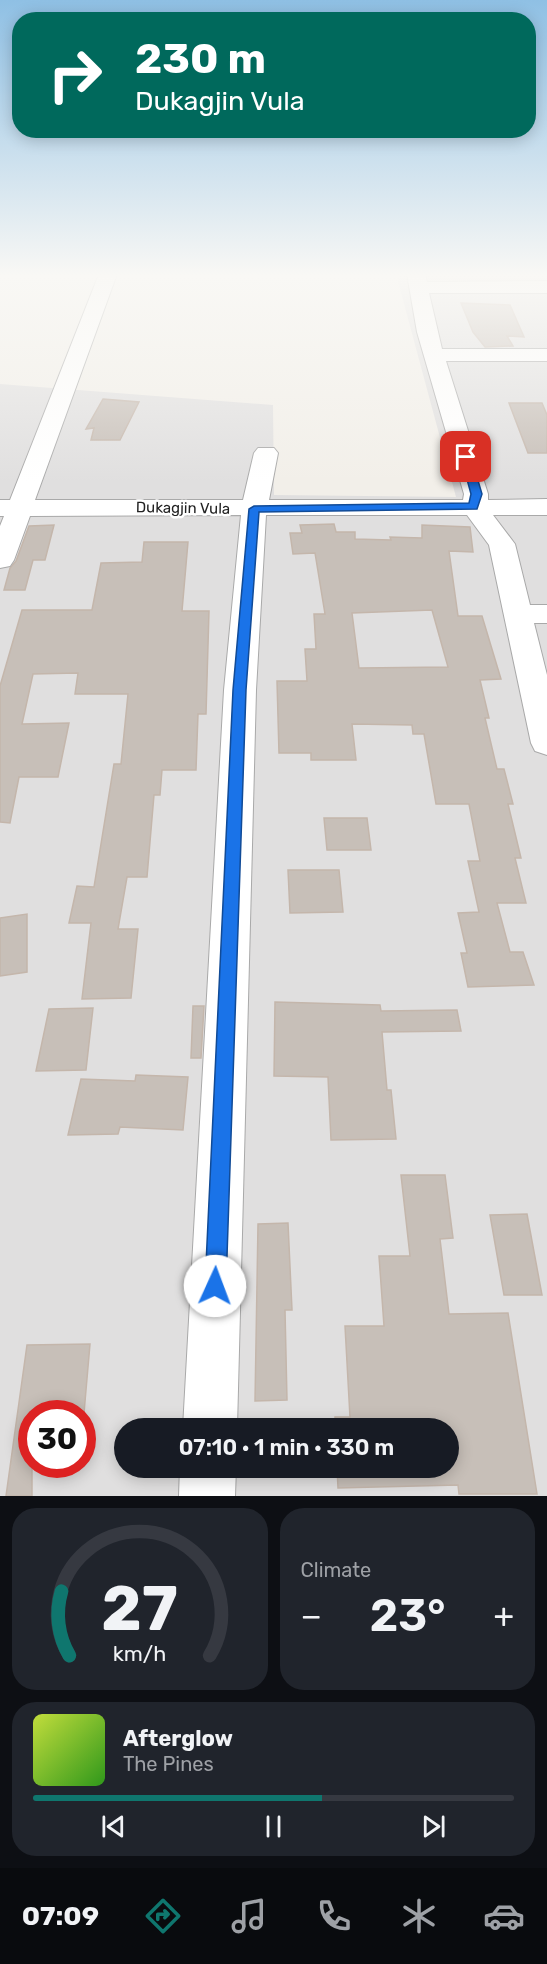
<!DOCTYPE html>
<html lang="en">
<head>
<meta charset="utf-8">
<style>
  :root { --surface:#171b24; --page:#20242c; --text:#f1f3f6; --muted:#9ea1a6; --line:#363941; --accent:#0f766e }
  body { margin:0; font-family:Rubik,sans-serif; background:var(--page); color:var(--text); height:100vh; display:flex; flex-direction:column; font-size:22px; white-space:nowrap }
  * { box-sizing:border-box; margin:0 }
  p { font-size:20px; color:var(--muted) }
  .icon { flex:none; width:33px; height:33px; fill:none; stroke:currentColor; stroke-width:2; stroke-linecap:round; stroke-linejoin:round }
  .map { position:relative; height:1496px; overflow:hidden }
  .side { display:flex; flex-direction:column; gap:12px; padding:12px; background:#0d0f14; flex:1 }
  .side>* { flex:none }
  .guide { position:absolute; left:12px; top:12px; width:524px; height:126px; border-radius:24px; box-shadow:0 3px 15px #0003; background:#00695c; color:#fff; overflow:hidden }
  .speed { position:absolute; left:18px; top:1400px; display:flex; gap:12px; font-size:30px; font-weight:700; text-align:center }
  .speed>* { display:grid; place-content:center; width:78px; height:78px; border-radius:50%; background:var(--surface); box-shadow:0 3px 15px #0003; line-height:1 }
  .speed .limit { border:9px solid #d22; background:#fff; color:#111 }
  .pin { position:absolute; display:grid; place-items:center; width:51px; height:51px; color:#fff; margin:-26px; border-radius:12px; box-shadow:0 3px 9px #0006 }
  .me { position:absolute; width:66px; margin:-33px; rotate:2deg; stroke-linejoin:round; filter:drop-shadow(0 0 4px #0008) }
  .turn { display:flex; align-items:center; gap:21px; height:126px; padding:0 24px; font-size:27px }
  .turn .icon { width:78px; height:78px; stroke-width:2.5 }
  .turn b { display:block; font-size:42px; line-height:51px }
  .big { font-size:45px; font-weight:600; line-height:1.1 }
  .side .card { flex:1; display:flex; flex-direction:column; justify-content:center; gap:9px; min-width:0; padding:0 21px; border-radius:24px; background:var(--page) }
  .side .dial { align-items:center; gap:0 }
  .dial svg { height:156px; overflow:visible; fill:none; stroke:var(--line); stroke-width:7; stroke-linecap:round; text-anchor:middle }
  .dial text { fill:var(--text); stroke:none }
  .song { display:flex; align-items:center; gap:18px }
  .cover { width:72px; height:72px; border-radius:9px; background:linear-gradient(135deg,hsl(70 70% 55%),hsl(110 70% 35%)) }
  .played { height:6px; border-radius:3px; background:linear-gradient(90deg,var(--accent) 60%,var(--line) 60%) }
  .keys { display:flex; justify-content:space-around; direction:ltr }
  .heat { display:flex; justify-content:space-between; align-items:center; font-size:33px; direction:ltr }
  .side .tiles { flex:1; display:grid; gap:12px; grid-template-columns:1fr 1fr }
  .card:last-child { grid-column:span 2 }
  .trip { position:absolute; left:114px; top:1418px; width:345px; height:60px; border-radius:30px; background:var(--surface); box-shadow:0 3px 15px #0003; font-weight:600; line-height:60px; text-align:center }
  .tab-bar { display:flex; height:96px; justify-content:space-around; align-items:center; background:#090b0e; color:var(--muted) }
  .tab-bar .icon { width:42px; height:42px }
  .tab-bar .selected { color:var(--accent) }
  .tab-bar b { font-size:27px; color:var(--text) }
  .map>svg:first-child { display:block }
  .residential { fill:#e0dfdf; fill-rule:evenodd }
  .building { fill:#c7bfb8; stroke:#c4b6ab; stroke-width:1.5; fill-rule:evenodd }
  .lines { fill:none; stroke-linecap:round; stroke-linejoin:round }
  .minor-casing { stroke:#a9a9a9; stroke-width:2 }
  .minor { fill:#fff; fill-rule:evenodd }
  .route { fill:#1a73e8; stroke:#114b97; stroke-width:1.5 }
  .labels { text-anchor:middle; dominant-baseline:central; stroke-width:5; stroke-linejoin:round; paint-order:stroke }
  .far-street-label { font-size:15px; fill:#222; stroke:#fff }
</style>
</head>
<body>
<div class="map">
<svg width="547" height="1496" viewBox="0 0 547 1496">
  <rect width="100%" height="100%" fill="#f2efe9"/>
  <path class="residential" d="M 396,274 L 547,274 L 547,1496 L 0,1496 L 0,384 L 273,405 L 274,495 L 456,497 ZM 32,1413 L 82,1413 L 82,1464 L 32,1464 ZM 124,1428 L 448,1428 L 448,1467 L 124,1467 Z"/>
  <path class="building" d="M 461,303 L 510,305 L 524,337 L 507,336 L 513,346 L 485,347 L 473,332 Z
    M 103,399 L 139,402 L 120,440 L 91,440 L 94,428 L 86,429 Z
    M 509,403 L 542,403 L 547,415 L 547,453 L 528,453 Z
    M 334,524 L 336,532 L 355,532 L 355,539 L 391,540 L 390,537 L 422,538 L 422,525 L 470,527 L 473,552 L 449,551 L 458,616 L 482,616 L 501,679 L 480,680 L 489,718 L 485,718 L 497,769 L 504,769 L 513,804 L 508,804 L 521,858 L 515,858 L 526,903 L 497,903 L 510,952 L 523,952 L 534,985 L 468,987 L 461,953 L 467,953 L 458,913 L 479,912 L 468,861 L 480,861 L 469,804 L 436,804 L 424,734 L 413,734 L 412,725 L 352,724 L 356,760 L 311,760 L 311,753 L 279,753 L 277,681 L 307,681 L 305,649 L 316,649 L 314,614 L 325,614 L 315,553 L 293,554 L 290,533 L 302,533 L 300,525 ZM 432,610 L 448,667 L 359,668 L 352,613 Z
    M 54,525 L 45,560 L 33,560 L 25,590 L 4,590 L 10,568 L 16,561 L 29,526 Z
    M 144,542 L 188,542 L 182,611 L 209,611 L 206,714 L 198,714 L 196,770 L 162,770 L 160,795 L 154,795 L 147,877 L 127,877 L 118,929 L 138,929 L 131,998 L 82,999 L 91,923 L 69,923 L 77,886 L 94,887 L 114,764 L 121,764 L 128,694 L 75,694 L 78,673 L 33,674 L 22,724 L 69,723 L 58,777 L 19,777 L 10,823 L 0,822 L 0,686 L 22,610 L 92,610 L 101,563 L 142,562 Z
    M 324,818 L 367,818 L 371,850 L 327,850 Z
    M 288,870 L 339,870 L 343,912 L 290,913 Z
    M 27,914 L 27,972 L 0,976 L 0,918 Z
    M 275,1002 L 380,1005 L 381,1011 L 457,1010 L 461,1031 L 382,1032 L 387,1090 L 391,1090 L 396,1139 L 331,1140 L 328,1077 L 274,1076 Z
    M 193,1006 L 204,1006 L 201,1058 L 191,1058 Z
    M 93,1008 L 86,1070 L 36,1071 L 49,1009 Z
    M 136,1075 L 188,1077 L 183,1130 L 120,1127 L 118,1134 L 68,1135 L 81,1079 L 135,1081 Z
    M 401,1175 L 445,1175 L 453,1238 L 440,1239 L 449,1314 L 508,1313 L 537,1494 L 459,1494 L 458,1485 L 338,1488 L 337,1467 L 448,1467 L 448,1428 L 335,1428 L 335,1417 L 350,1417 L 345,1326 L 384,1326 L 379,1256 L 410,1256 Z
    M 527,1214 L 542,1295 L 504,1295 L 490,1215 Z
    M 288,1223 L 292,1310 L 285,1310 L 287,1400 L 255,1401 L 258,1224 Z
    M 90,1344 L 84,1413 L 32,1413 L 32,1496 L 6,1496 L 27,1345 Z"/>
  <g class="lines">
    <defs>
      <path id="minor" d="M 99,274 L 117,274 L 35,500 L 243,500 L 254,453 L 258,448 L 274,448 L 278,453 L 269,500 L 463,500 L 464,494 L 417,332 L 407,274 L 425,274 L 427,282 L 547,281 L 547,293 L 429,293 L 442,349 L 547,349 L 547,361 L 446,361 L 488,494 L 488,500 L 547,499 L 547,515 L 493,515 L 515,544 L 530,605 L 547,605 L 547,623 L 534,623 L 547,675 L 547,755 L 535,751 L 531,743 L 489,545 L 467,515 L 266,515 L 256,690 L 237,1428 L 183,1428 L 224,690 L 241,515 L 30,516 L 14,560 L 10,566 L 0,568 L 0,526 L 4,516 L 0,516 L 0,500 L 10,500 Z
        M 180,1467 L 236,1467 L 235,1496 L 179,1496 Z"/>
    </defs>
    <use href="#minor" class="minor-casing"/>
    <use href="#minor" class="minor"/>
  </g>
  <linearGradient id="sky" x2="0" y2="1"><stop stop-color="#8fc0e4"/><stop offset="0.57" stop-color="#f9f8f5"/><stop offset="1" stop-color="#f9f8f5" stop-opacity="0"/></linearGradient>
  <rect width="547" height="483" fill="url(#sky)"/>
  <path class="route" d="M 466,454 L 471,457 L 482,494 L 477,509 L 259,512 L 246,690 L 226,1286 L 223,1293 L 215,1296 L 208,1293 L 205,1286 L 233,690 L 249,509 L 254,506 L 469,503 L 471,494 L 461,457 Z"/>
  <g class="labels">
    <g class="far-street-label">
      <text transform="translate(183 508) rotate(1)">Dukagjin Vula</text>
    </g>
  </g>
</svg>
<div class="speed"><div class="limit">30</div></div>
<div class="pin" style="left:466px;top:457px;background:#d93025"><svg class="icon" aria-label="arrive" viewBox="0 0 24 24"><path d="M6 21V4h12l-3 4 3 4H6"/></svg></div>
<svg class="me" style="left:215px;top:1286px" viewBox="-20 -20 40 40"><circle r="19" fill="#fff"/><path d="M0-13L10 11 0 6-10 11z" fill="#1a73e8"/></svg>
<div class="trip">07:10 · 1 min · 330 m</div>
<div class="guide">
<div class="turn"><svg class="icon" aria-label="right" viewBox="0 0 24 24"><path d="M7 20v-9h11M14 6l5 5-5 5"/></svg><div><b>230 m</b>Dukagjin Vula</div></div>
</div>
</div>
<section class="side">
<div class="tiles">
<div class="card dial"><svg viewBox="0 0 100 80">
<path d="M14 69A42 42 0 1 1 86 69"/>
<path d="M14 69A42 42 0 0 1 10 36" stroke="#0f766e"/>
<text x="50" y="56" font-size="32" font-weight="700">27</text>
<text x="50" y="72" font-size="11">km/h</text>
</svg></div>
<div class="card"><p>Climate</p>
<div class="heat"><a>−</a><b class="big">23°</b><a>+</a></div>
</div>
<div class="card">
<div class="song"><i class="cover"></i><div><b>Afterglow</b><p>The Pines</p></div></div>
<div class="played"></div>
<div class="keys"><svg class="icon" aria-label="previous" viewBox="0 0 24 24"><path d="M18 5L8 12l10 7zM5 5v14"/></svg><svg class="icon" aria-label="pause" viewBox="0 0 24 24"><path d="M8 5v14M16 5v14"/></svg><svg class="icon" aria-label="next" viewBox="0 0 24 24"><path d="M6 5l10 7-10 7zM19 5v14"/></svg></div>
</div>
</div>
</section>
<nav class="tab-bar">
<b>07:09</b>
<svg class="icon selected" aria-label="directions" viewBox="0 0 24 24"><path d="M12 3l9 9-9 9-9-9zM9 14v-3h6M13 9l2 2-2 2"/></svg>
<svg class="icon" aria-label="music" viewBox="0 0 24 24"><path d="M9 18V5l10-2v13"/><circle cx="6" cy="18" r="3"/><circle cx="16" cy="16" r="3"/></svg>
<svg class="icon" aria-label="phone" viewBox="0 0 24 24"><path d="M5 4h4l2 5-3 2q2 4 5 5l2-3 5 2v4C11 20 4 13 5 4z"/></svg>
<svg class="icon" aria-label="climate" viewBox="0 0 24 24"><path d="M12 3v18M4 7l16 10M4 17L20 7"/></svg>
<svg class="icon" aria-label="car" viewBox="0 0 24 24"><path d="M5 17H2v-5l4-1 3-4h7l3 4 3 1v5h-3M9 17h6M6 11h13"/><circle cx="7" cy="17" r="2"/><circle cx="17" cy="17" r="2"/></svg>
</nav>
</body>
</html>
